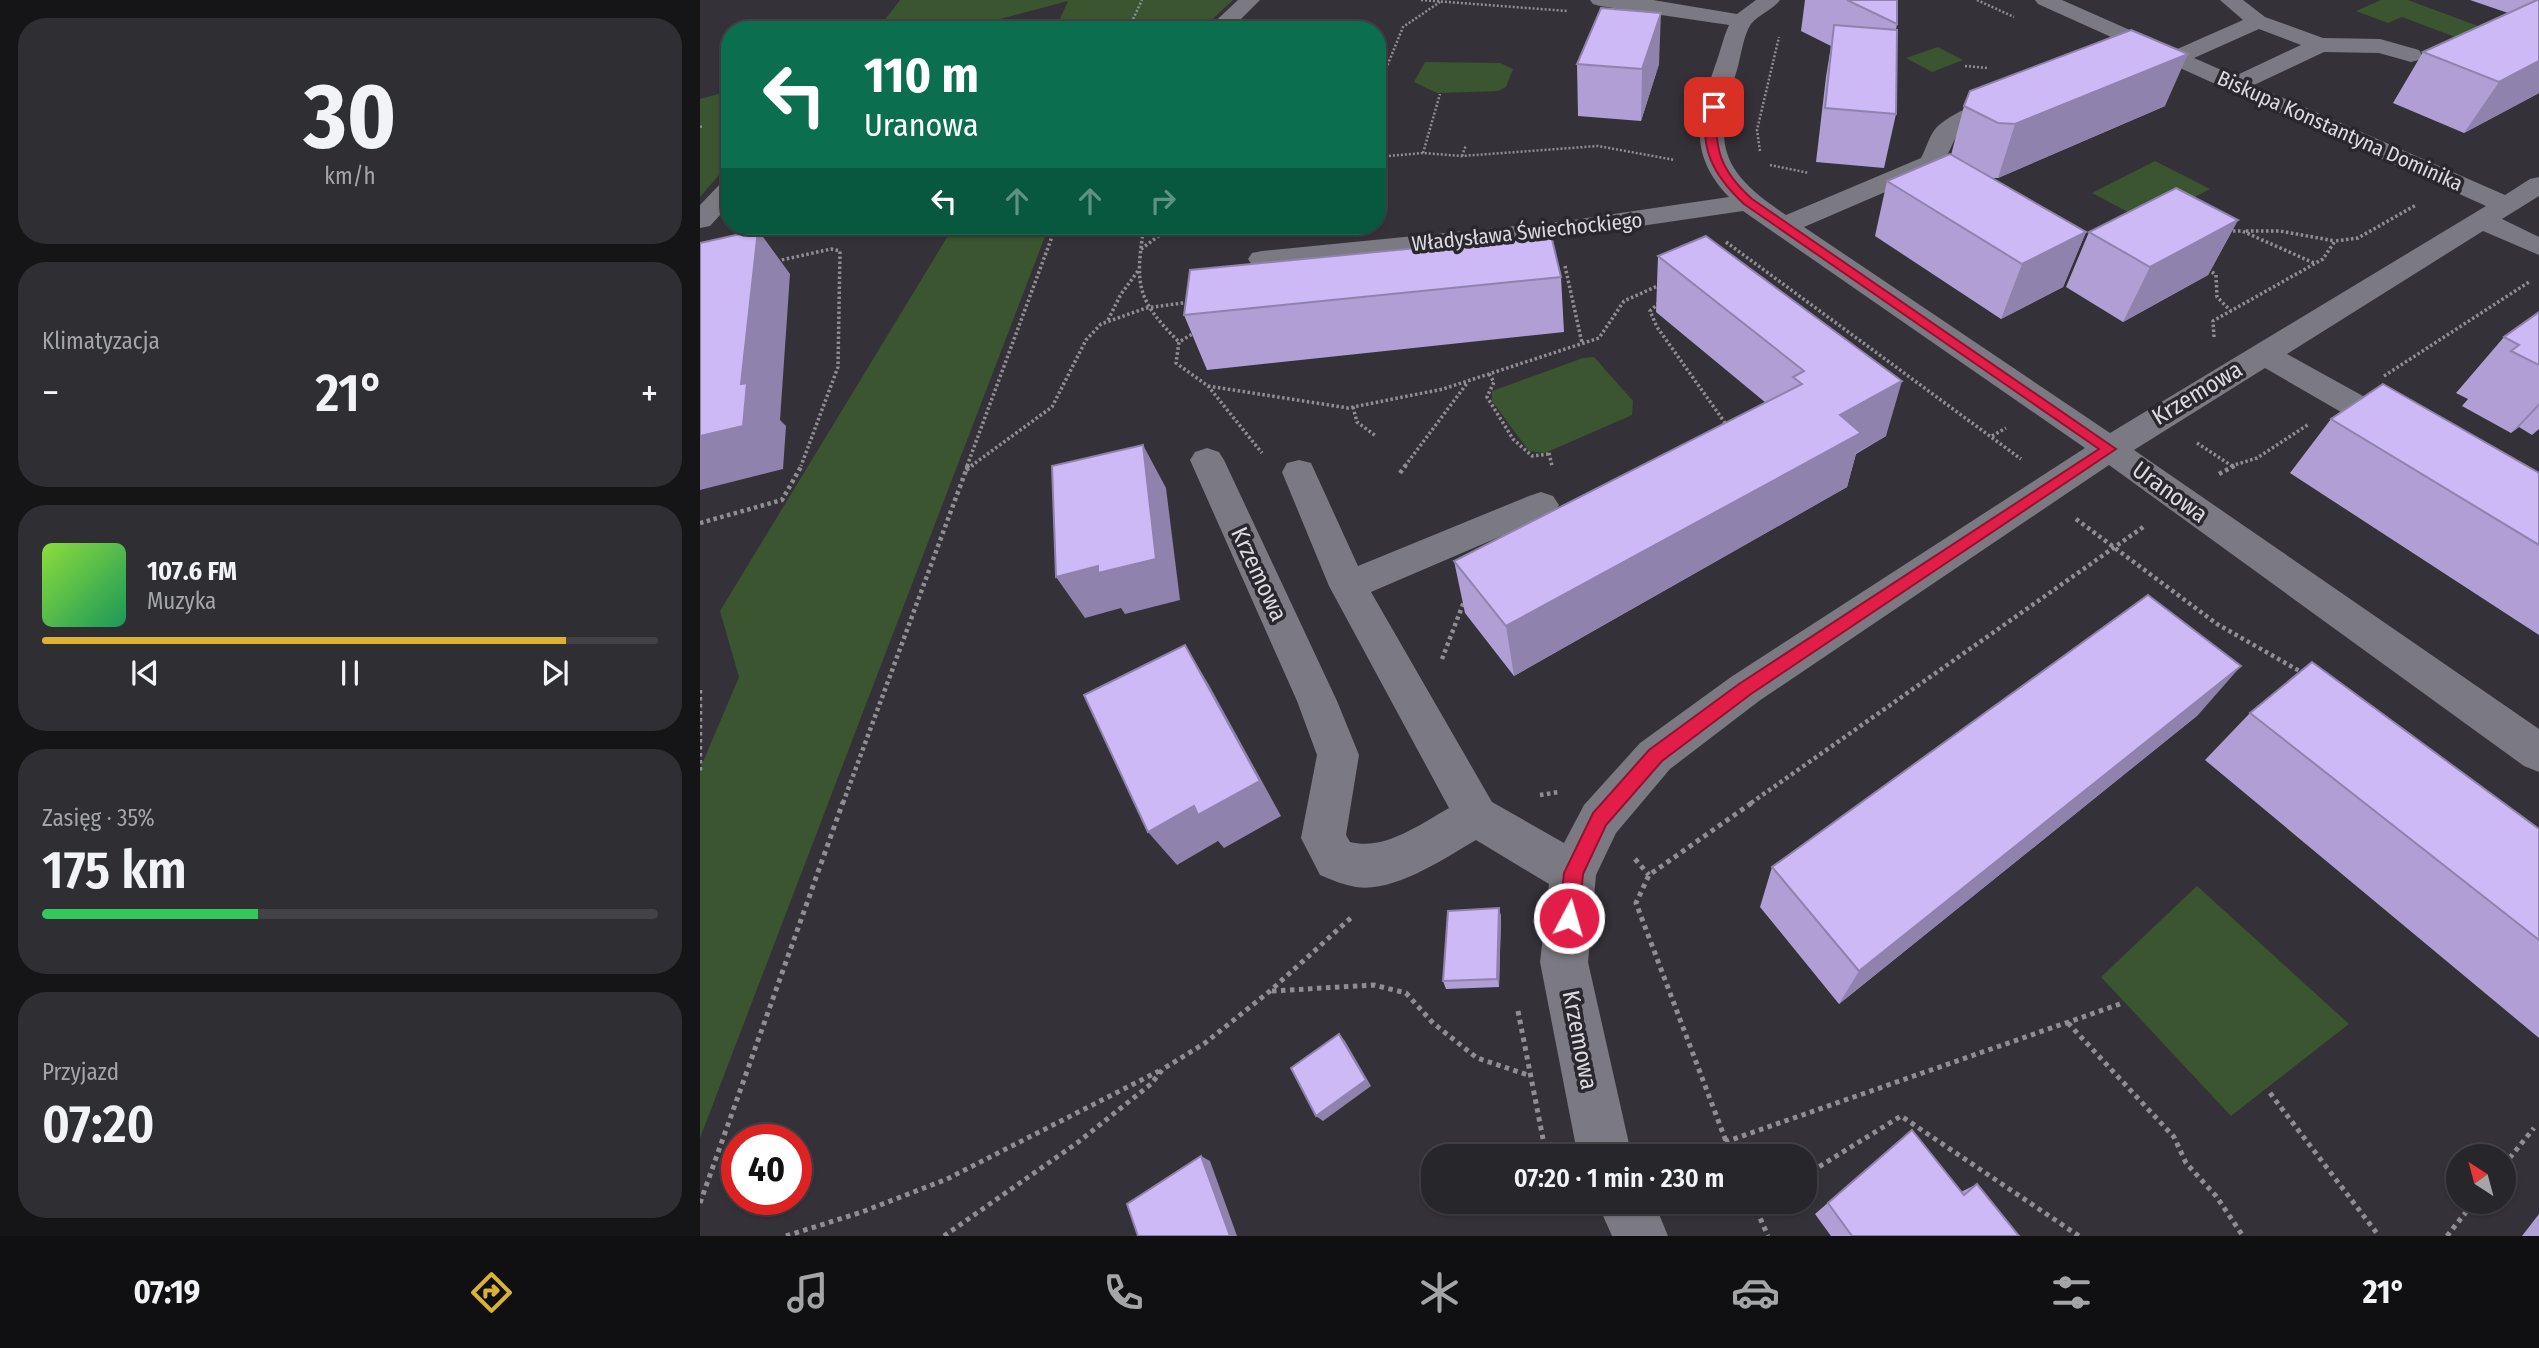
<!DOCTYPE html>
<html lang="pl">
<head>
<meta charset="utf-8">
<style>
  :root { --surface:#27262a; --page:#2f2e32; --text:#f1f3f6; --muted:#a4a5a8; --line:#434347; --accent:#dbb233 }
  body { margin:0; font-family:"Fira Sans Condensed",sans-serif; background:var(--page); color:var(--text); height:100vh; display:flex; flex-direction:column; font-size:26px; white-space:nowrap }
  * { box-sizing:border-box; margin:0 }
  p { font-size:23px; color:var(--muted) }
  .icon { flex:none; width:38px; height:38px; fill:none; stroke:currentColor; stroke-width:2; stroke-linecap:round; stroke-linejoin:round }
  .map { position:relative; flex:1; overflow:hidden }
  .sheet { display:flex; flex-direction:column; gap:18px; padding:18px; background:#151517; width:700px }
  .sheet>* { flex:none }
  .banner { position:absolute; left:21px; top:21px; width:665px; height:214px; border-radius:28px; box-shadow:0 2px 5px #0004,0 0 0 2px var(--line); background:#0b6e4f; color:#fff; overflow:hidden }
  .needle { width:46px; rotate:324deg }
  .fabs { position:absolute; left:1746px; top:1144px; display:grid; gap:14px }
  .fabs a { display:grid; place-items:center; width:70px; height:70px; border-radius:50%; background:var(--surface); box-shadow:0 2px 5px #0004,0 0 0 2px var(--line); font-size:35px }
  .speed { position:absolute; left:21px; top:1124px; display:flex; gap:14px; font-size:35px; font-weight:700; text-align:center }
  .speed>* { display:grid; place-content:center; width:91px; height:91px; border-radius:50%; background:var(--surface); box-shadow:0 2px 5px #0004,0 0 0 2px var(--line); line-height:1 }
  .speed .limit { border:10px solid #d22; background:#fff; color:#111 }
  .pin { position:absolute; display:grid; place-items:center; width:60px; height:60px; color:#fff; margin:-30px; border-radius:14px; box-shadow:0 4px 10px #0006 }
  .me { position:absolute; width:77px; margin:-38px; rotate:6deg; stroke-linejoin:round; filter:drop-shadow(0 0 5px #0008) }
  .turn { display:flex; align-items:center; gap:24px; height:147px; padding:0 28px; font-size:32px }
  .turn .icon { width:91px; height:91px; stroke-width:2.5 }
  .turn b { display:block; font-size:49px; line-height:60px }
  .lanes { display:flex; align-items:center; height:66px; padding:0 28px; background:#0003; justify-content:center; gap:35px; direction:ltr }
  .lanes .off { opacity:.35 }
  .big { font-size:52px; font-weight:600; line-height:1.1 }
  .sheet .widget { flex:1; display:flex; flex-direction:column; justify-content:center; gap:10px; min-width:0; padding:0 24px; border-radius:28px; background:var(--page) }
  .sheet .dial { align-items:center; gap:0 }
  .dial b { font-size:91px; line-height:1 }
  .song { display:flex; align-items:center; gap:21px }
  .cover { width:84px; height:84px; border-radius:10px; background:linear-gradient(135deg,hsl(90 70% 55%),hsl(150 70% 35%)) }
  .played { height:7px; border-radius:4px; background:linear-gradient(90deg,var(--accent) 85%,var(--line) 85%) }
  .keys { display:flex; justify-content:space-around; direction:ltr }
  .heat { display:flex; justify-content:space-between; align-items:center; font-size:38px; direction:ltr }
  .charge { height:10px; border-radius:5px; background:linear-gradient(90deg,#34c759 35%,var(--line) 0) }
  .trip { position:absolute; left:721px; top:1144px; width:396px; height:70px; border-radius:28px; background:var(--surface); box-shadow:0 2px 5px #0004,0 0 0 2px var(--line); font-weight:600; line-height:70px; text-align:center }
  .tabs { display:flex; height:112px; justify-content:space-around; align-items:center; background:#100f11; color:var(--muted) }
  .tabs .icon { width:49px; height:49px }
  .tabs .selected { color:var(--accent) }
  .tabs b { font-size:32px; color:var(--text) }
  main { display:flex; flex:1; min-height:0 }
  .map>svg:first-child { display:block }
  .green { fill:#3a552f }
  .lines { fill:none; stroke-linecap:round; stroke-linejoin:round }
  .path-far3 { stroke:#908e93; stroke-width:2.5; stroke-dasharray:2 2; stroke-linecap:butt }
  .path-far2 { stroke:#908e93; stroke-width:3.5; stroke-dasharray:2.5 2.5; stroke-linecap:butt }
  .path-far1 { stroke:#908e93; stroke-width:4.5; stroke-dasharray:3.5 3.5; stroke-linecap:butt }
  .path { stroke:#908e93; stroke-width:5; stroke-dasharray:4.5 4.5; stroke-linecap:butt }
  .minor { fill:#7b7981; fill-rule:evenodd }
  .wall { fill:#af9fd4 }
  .shaded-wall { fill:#8f82ac }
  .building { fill:#ccb9f6; stroke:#8f82ac; stroke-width:2 }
  .route { fill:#e11d48; stroke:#92132f; stroke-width:2 }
  .labels { text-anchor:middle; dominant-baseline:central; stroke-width:7; stroke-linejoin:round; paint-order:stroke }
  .far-street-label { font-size:21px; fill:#dcdbdf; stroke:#2a282e }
  .street-label { font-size:24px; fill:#dcdbdf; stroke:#2a282e }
</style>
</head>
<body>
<main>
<section class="sheet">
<div class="widget dial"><b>30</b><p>km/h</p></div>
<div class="widget"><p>Klimatyzacja</p>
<div class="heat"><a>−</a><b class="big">21°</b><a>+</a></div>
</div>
<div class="widget">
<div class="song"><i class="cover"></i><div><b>107.6 FM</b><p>Muzyka</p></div></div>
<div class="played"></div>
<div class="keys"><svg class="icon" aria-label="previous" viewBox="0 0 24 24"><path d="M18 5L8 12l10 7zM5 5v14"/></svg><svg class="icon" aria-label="pause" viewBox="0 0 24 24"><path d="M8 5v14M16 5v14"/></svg><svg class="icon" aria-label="next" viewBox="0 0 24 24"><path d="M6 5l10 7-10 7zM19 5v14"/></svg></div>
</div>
<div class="widget"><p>Zasięg · 35%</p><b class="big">175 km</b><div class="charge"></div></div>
<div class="widget"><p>Przyjazd</p><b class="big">07:20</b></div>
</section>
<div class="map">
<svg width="1839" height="1236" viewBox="0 0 1839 1236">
  <rect width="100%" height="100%" fill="#343238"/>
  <path class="green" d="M 200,0 L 533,0 L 501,30 L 355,30 L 368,1 L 259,30 L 177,30 Z
    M 1681,0 L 1708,0 L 1786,29 L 1763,40 L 1702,17 L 1688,23 L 1656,11 Z
    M 1238,47 L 1263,60 L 1232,72 L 1206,58 Z
    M 725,62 L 800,63 L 813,69 L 806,87 L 798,91 L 737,93 L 714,82 Z
    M 30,91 L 30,162 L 0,197 L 0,99 Z
    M 1455,161 L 1510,189 L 1447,222 L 1392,193 Z
    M 254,226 L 349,226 L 0,1138 L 0,769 L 39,677 L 20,611 Z
    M 894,357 L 933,401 L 932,415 L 845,453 L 829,451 L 792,401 L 792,391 L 883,358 Z
    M 1497,886 L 1649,1024 L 1531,1116 L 1401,977 Z"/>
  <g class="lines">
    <path class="path-far3" d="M 721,0 L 867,11
      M 1277,0 L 1314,17
      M 292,30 L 305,27 L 308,30
      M 428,30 L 442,0
      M 1265,66 L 1288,68
      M 677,91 L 703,27 L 740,2
      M 0,127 L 3,126
      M 1060,151 L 1057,130 L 1079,37
      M 723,153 L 740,94
      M 762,156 L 766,145
      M 677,157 L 723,153 L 762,156 L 898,146 L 975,160
      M 1070,165 L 1109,173"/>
    <path class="path-far2" d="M 444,226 C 435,285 436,299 479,342
      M 1528,231 L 1542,231 L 1614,263
      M 1546,231 L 1580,231 L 1635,241
      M 1026,242 L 1321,459
      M 441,249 L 472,226
      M 77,261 L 131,249 L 140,251 L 138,367 L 101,466
      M 865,266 L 882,343
      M 1508,269 L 1516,275 L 1517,297 L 1531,311
      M 959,303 L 950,311 L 957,327 L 1028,427
      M 408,320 L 421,294 L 438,271
      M 496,332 L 479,342 L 476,363 L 508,386 L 562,453
      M 1514,337 L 1513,321 L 1623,259 L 1635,241 L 1658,238 L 1716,205
      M 789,374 L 794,382 L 787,397 L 813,439 L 832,456 L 849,454
      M 1684,376 L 1829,282
      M 508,386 L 648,408 L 743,389 L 899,338 L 924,301 L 962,284
      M 653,407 L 657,422 L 676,436
      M 1292,436 L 1306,428
      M 1497,443 L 1532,466
      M 849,453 L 852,466
      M 267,466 L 356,226
      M 271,466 L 352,407 L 386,340 L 401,324 L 446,308 L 490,302
      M 705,466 L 768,382
      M 1531,466 L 1557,458 L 1609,424"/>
    <path class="path-far1" d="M 266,470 L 273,465
      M 700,473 L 706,465
      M 1519,474 L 1536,465
      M 1376,519 L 1517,624 L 1603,673
      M 0,523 L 82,500 L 102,465
      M 742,659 L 765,599
      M 0,690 L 0,772
      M 840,795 L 859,792
      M 143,803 L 268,465
      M 1051,803 L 1446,525"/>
    <path class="path" d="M 935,859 L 949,875
      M 572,991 L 674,985 L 706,993 L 733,1023 L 777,1058 L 828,1075
      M 818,1011 L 845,1149
      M 1368,1023 L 1474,1137 L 1486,1163 L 1516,1196 L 1543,1236
      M 1570,1093 L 1679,1236
      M 1025,1142 L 1420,1004
      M 1032,1157 L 936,903 L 949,875 L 1053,802
      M 1804,1165 L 1834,1128
      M 1104,1176 L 1201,1116 L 1379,1236
      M 865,1202 L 869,1212
      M 1053,1202 L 1068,1236
      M 0,1203 L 143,802
      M 1055,1207 L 1063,1202
      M 86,1236 L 162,1212 L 247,1179 L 459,1071
      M 244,1236 L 377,1143 L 451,1084 L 463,1069 L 505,1043 L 570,991 L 653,916
      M 1747,1236 L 1774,1202"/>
    <path class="minor" d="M 538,0 L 560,0 L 530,30 L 506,30 Z
      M 890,0 L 953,0 L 1037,14 L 1056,0 L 1080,0 C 1073,10 1059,14 1051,24 C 1043,36 1041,56 1037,70 C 1012,145 1020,171 1086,215 L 1221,158 C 1226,149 1229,136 1236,128 C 1249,114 1298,91 1316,96 L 1320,101 L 1316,106 L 1271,125 L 1256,137 L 1241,168 L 1104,227 L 1410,433 L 1786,206 L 1338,4 L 1335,0 L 1362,0 L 1475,50 L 1543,20 L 1520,0 L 1543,0 L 1565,17 L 1623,38 L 1680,39 L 1719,50 L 1722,55 L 1719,60 L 1711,62 L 1679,53 L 1624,52 L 1554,85 L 1805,195 L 1830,179 L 1839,177 L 1839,196 L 1802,219 L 1839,237 L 1839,255 L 1783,231 L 1587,354 L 1710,422 L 1715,430 L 1710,438 L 1698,441 L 1686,438 L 1565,368 L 1434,450 L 1839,729 L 1839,772 L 1824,766 L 1409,465 L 1059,701 L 970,769 L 916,833 L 896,875 L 888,962 L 932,1157 L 878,1157 L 840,962 L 849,884 L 776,840 C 745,858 694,893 656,887 C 644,885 632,880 620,875 L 601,838 L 617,755 L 597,701 L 490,460 L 495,452 L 507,448 L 519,452 L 524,460 L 637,701 L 659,755 L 646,835 L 650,842 C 685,851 720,824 749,808 L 629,586 L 582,472 L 587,463 L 599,460 L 611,463 L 658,566 L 829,496 L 841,492 L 853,496 L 859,505 L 853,514 L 671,592 L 792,802 L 864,843 L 884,805 L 940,743 L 1031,677 L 1385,448 L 1043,211 L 866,237 L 562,267 L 552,265 L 548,259 L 552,253 L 562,251 L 866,221 L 1029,197 C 988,154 997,118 1015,66 C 1020,53 1023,38 1029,25 L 900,6 L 893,4 ZM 1559,29 L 1601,45 L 1535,76 L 1494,58 Z
      M 30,181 L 30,204 L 10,226 L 0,228 L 0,205 L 21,183 Z
      M 897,1202 L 954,1202 L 968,1236 L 912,1236 Z"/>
  </g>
  <path class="wall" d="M 1105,0 L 1197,0 L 1197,24 L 1196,30 L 1196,114 L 1184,168 L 1116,162 L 1126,77 L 1131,46 L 1101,31 Z
    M 1770,0 L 1839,0 L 1839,93 L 1764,133 L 1693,103 L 1723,52 L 1808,13 Z
    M 877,64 L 959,64 L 941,121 L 878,116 Z
    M 1264,106 L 1465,106 L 1298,178 L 1291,178 L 1386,232 L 1363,287 L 1301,319 L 1175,236 L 1187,181 L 1251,155 Z
    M 1538,220 L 1508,275 L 1423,322 L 1366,287 L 1389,232 Z
    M 958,256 L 1186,436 L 1156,454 L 1147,487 L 814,676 L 765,613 L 754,561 L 1066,403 L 956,312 Z
    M 861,277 L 864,332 L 507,370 L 484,315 Z
    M 1839,312 L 1839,429 L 1832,435 L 1819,427 L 1811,433 L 1762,406 L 1768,399 L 1756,393 L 1804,337 Z
    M 1631,419 L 1839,473 L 1839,635 L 1590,473 Z
    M 1550,713 L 1839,829 L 1839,1038 L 1505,760 Z
    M 1498,715 L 1139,1004 L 1060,907 L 1072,867 Z
    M 799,908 L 801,917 L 799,987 L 746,989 L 743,981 Z
    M 1212,1130 L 1261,1192 L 1277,1184 L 1319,1236 L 1131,1236 L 1115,1214 Z
    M 1839,1214 L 1839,1236 L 1822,1236 Z"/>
  <path class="shaded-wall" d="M 961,13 L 959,64 L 941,121 L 942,69 Z
    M 1488,54 L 1465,106 L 1298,178 L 1315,124 Z
    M 1839,61 L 1839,93 L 1764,133 L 1799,82 Z
    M 1538,220 L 1508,275 L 1423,322 L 1450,267 Z
    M 58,230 L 90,274 L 80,420 L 86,426 L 83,469 L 0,490 L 0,436 L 41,384 Z
    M 1386,232 L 1363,287 L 1301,319 L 1322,264 Z
    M 1202,381 L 1186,436 L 1156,453 L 1147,487 L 814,676 L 806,626 L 1140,415 Z
    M 1839,403 L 1839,406 L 1819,427 L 1811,433 Z
    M 443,445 L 466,488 L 480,600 L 425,614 L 421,608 L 385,618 L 356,577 L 398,566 Z
    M 485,645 L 509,685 L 581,816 L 524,848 L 518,841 L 477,865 L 448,832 Z
    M 1541,666 L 1498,715 L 1139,1004 L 1159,971 Z
    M 799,908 L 801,917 L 799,987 L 797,979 Z
    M 639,1034 L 645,1041 L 671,1086 L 623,1121 L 616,1116 Z
    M 501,1156 L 510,1161 L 537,1236 L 530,1236 Z"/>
  <path class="building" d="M 1147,0 L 1197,0 L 1197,24 Z
    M 1837,0 L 1839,0 L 1839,61 L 1799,82 L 1723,52 Z
    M 901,8 L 961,13 L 942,69 L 877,64 Z
    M 1134,25 L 1197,30 L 1196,114 L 1125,108 Z
    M 1431,30 L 1488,54 L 1315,124 L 1298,123 L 1264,106 L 1270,91 Z
    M 1250,154 L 1386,232 L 1322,264 L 1187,181 Z
    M 1476,188 L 1538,220 L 1450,267 L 1389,232 Z
    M 58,230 L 41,384 L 47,383 L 43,426 L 0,436 L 0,243 Z
    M 851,235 L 861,277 L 484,315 L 490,270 Z
    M 1006,236 L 1202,381 L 1140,415 L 1161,433 L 806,626 L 754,561 L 1102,384 L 1093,377 L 1104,371 L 958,256 Z
    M 1839,312 L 1839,365 L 1811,351 L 1819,345 L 1804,337 Z
    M 1683,384 L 1839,473 L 1839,545 L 1631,419 Z
    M 443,445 L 456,559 L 398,573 L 398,566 L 356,577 L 352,466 Z
    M 1448,595 L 1541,666 L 1159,971 L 1072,867 Z
    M 485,645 L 560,781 L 498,815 L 494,806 L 448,832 L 384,695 Z
    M 1612,662 L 1839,829 L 1839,940 L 1550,713 Z
    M 799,908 L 797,979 L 743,981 L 748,911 Z
    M 639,1034 L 666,1080 L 616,1116 L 591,1068 Z
    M 1212,1130 L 1264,1195 L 1277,1184 L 1319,1236 L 1152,1236 L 1128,1203 Z
    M 501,1156 L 530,1236 L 438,1236 L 427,1204 Z"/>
  <path class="route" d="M 1011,105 L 1019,107 C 1012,148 1021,171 1052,199 L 1416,449 L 1051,694 L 962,761 L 906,825 L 883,874 L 879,918 L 876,924 L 869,927 L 862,924 L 859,918 L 864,873 L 893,813 L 949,750 L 1039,684 L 1399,449 L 1044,204 C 1015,177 995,145 1011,105 Z"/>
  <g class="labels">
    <g class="far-street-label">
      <text transform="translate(1640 131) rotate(24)">Biskupa Konstantyna Dominika</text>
      <text transform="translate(827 232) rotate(-6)">Władysława Świechockiego</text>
    </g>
    <g class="street-label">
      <text transform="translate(1497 393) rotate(-31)">Krzemowa</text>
      <text transform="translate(1470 492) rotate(36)">Uranowa</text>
      <text transform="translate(559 574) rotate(65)">Krzemowa</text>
      <text transform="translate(880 1040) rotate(79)">Krzemowa</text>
    </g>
  </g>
</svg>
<div class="fabs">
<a><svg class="needle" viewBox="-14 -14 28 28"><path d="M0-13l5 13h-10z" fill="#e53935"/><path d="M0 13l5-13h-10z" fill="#a4a5a8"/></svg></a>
</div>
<div class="speed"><div class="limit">40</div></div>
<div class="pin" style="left:1014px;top:107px;background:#d93025"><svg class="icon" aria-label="arrive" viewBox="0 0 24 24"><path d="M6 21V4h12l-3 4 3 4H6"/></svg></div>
<svg class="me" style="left:869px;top:918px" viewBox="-20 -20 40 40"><circle r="17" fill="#e11d48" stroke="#fff" stroke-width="3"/><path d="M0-11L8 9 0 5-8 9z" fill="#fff"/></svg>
<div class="trip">07:20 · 1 min · 230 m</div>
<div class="banner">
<div class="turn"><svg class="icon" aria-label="left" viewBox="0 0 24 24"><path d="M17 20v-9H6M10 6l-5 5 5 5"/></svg><div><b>110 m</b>Uranowa</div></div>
<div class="lanes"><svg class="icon" aria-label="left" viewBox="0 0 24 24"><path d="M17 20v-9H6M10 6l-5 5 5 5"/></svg><svg class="icon off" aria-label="ahead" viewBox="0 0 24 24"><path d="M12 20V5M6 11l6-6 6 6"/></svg><svg class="icon off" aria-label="ahead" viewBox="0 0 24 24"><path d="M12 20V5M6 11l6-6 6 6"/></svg><svg class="icon off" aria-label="right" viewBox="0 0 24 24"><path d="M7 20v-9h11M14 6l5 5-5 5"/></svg></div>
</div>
</div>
</main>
<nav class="tabs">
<b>07:19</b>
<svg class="icon selected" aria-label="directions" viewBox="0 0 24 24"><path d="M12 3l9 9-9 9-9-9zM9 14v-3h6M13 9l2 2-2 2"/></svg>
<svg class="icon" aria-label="music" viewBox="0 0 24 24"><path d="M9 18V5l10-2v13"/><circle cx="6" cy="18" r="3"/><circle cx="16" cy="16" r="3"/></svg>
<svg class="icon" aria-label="phone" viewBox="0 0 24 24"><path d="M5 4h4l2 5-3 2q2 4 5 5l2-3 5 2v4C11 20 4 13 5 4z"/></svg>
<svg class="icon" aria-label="climate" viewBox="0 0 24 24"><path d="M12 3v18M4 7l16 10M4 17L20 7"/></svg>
<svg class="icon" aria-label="car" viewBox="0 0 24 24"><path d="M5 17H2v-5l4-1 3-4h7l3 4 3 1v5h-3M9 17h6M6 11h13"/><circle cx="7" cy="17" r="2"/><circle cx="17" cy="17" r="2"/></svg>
<svg class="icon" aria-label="filters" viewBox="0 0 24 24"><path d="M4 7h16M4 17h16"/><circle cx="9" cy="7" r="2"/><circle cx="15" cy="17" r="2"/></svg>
<b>21°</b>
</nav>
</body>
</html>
